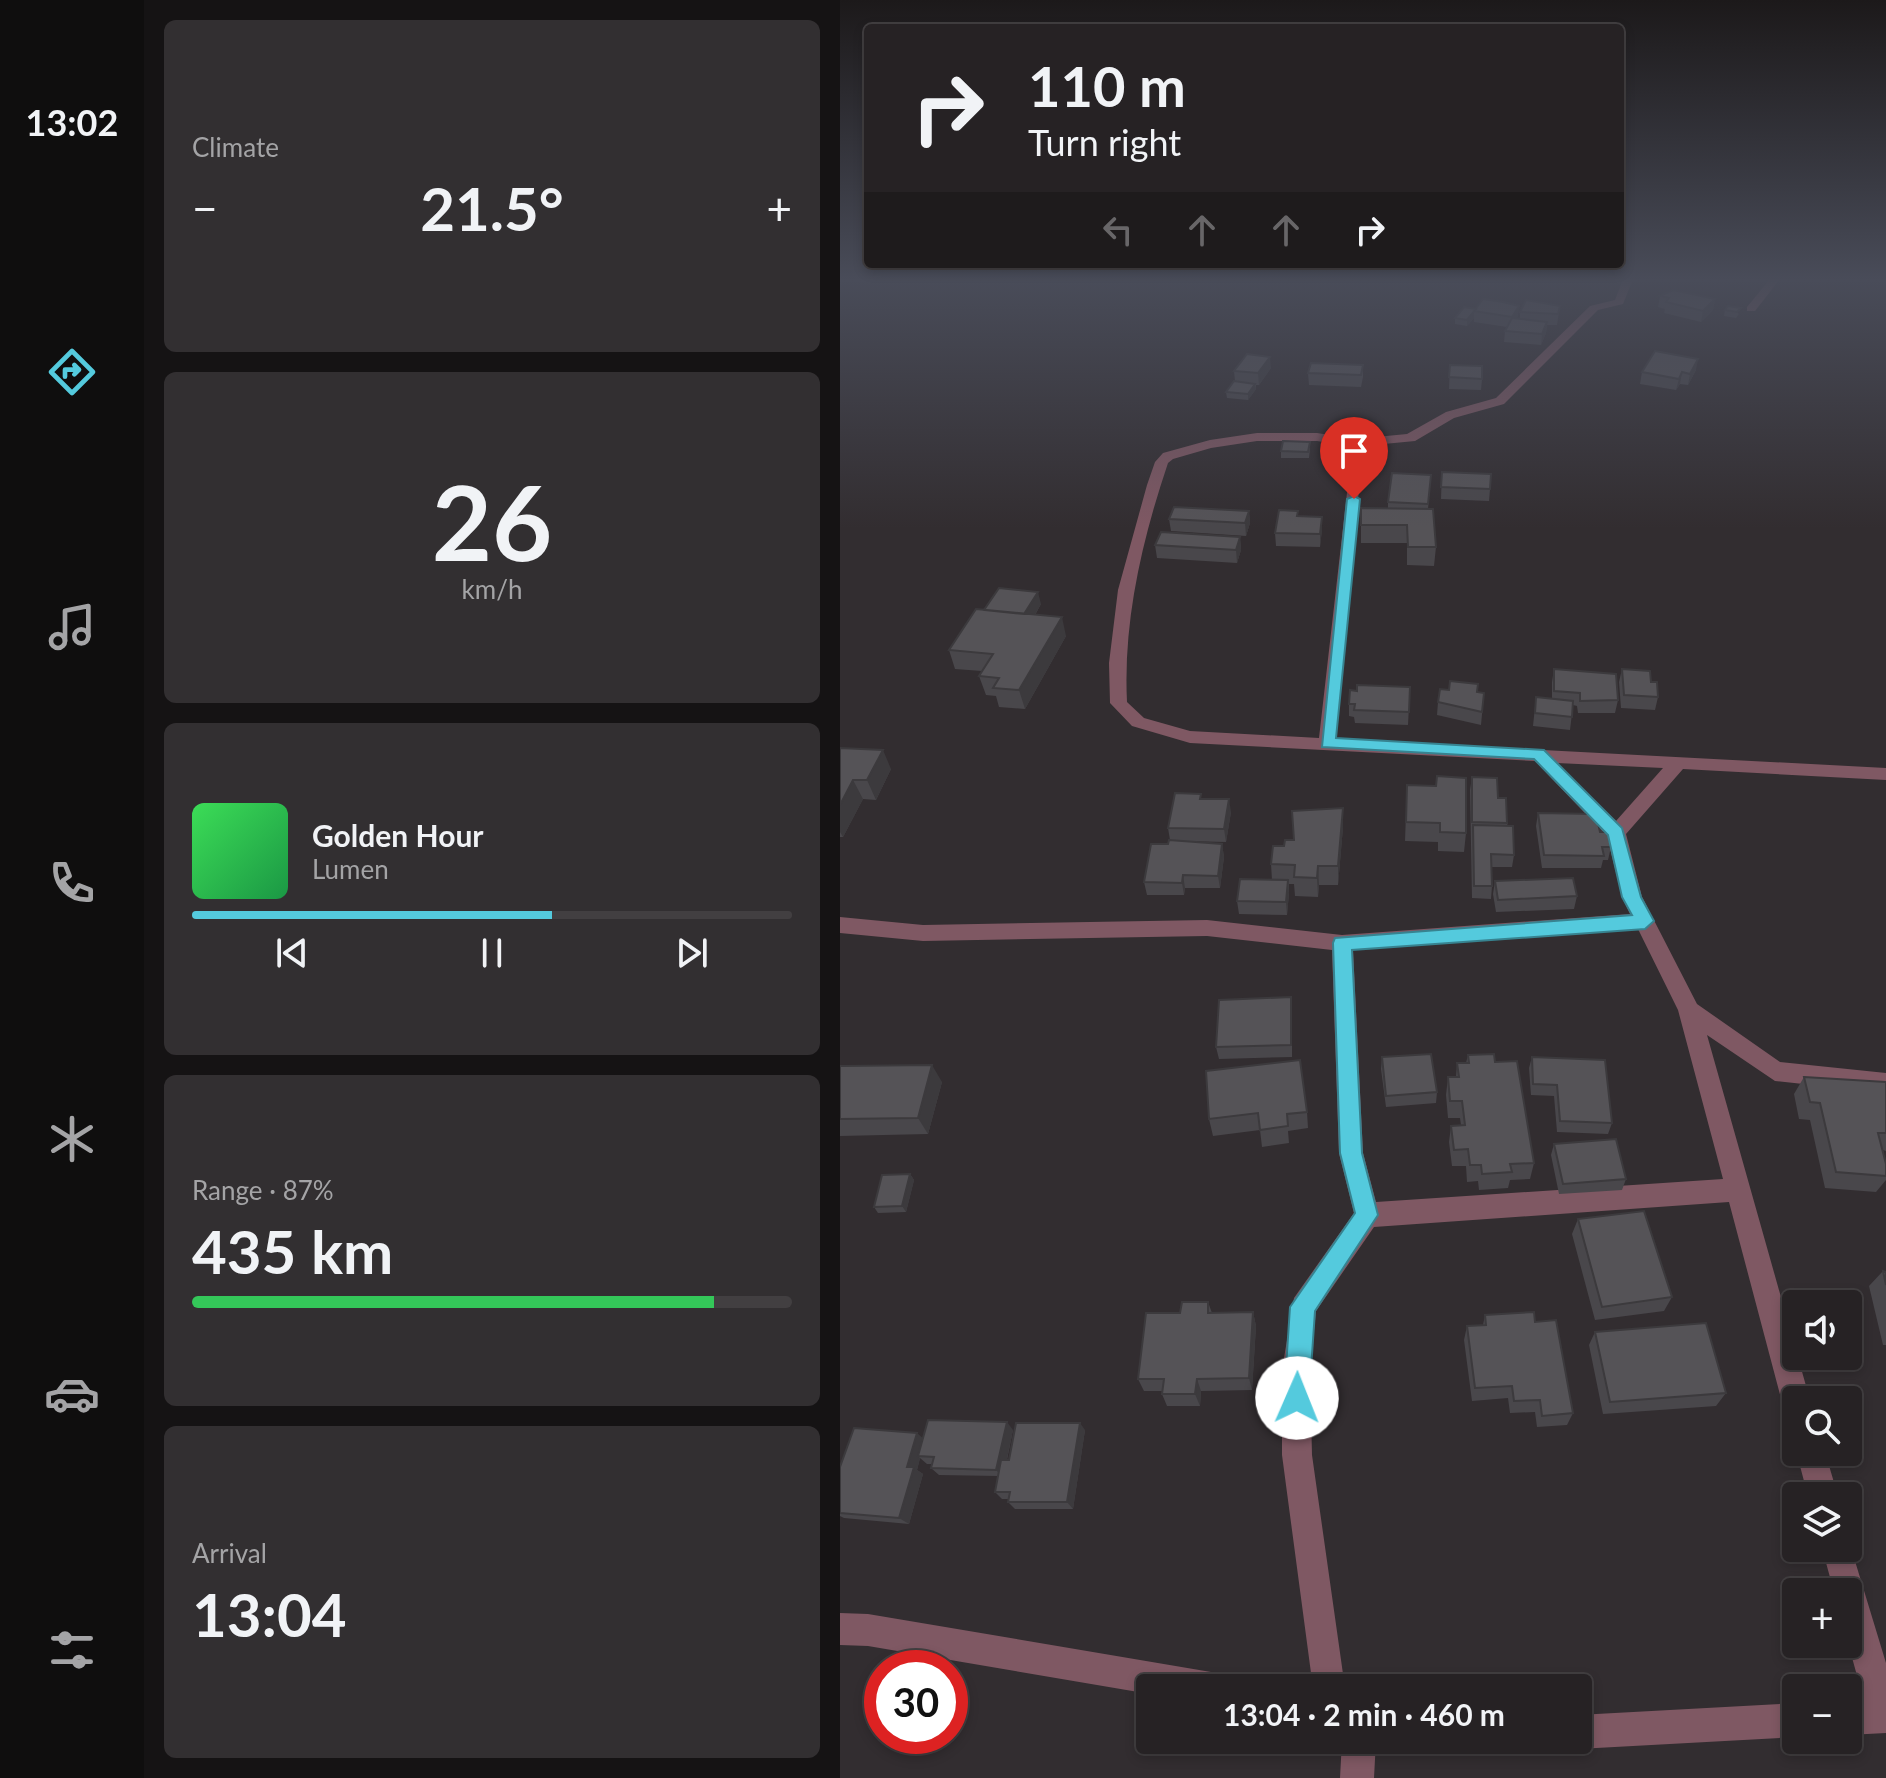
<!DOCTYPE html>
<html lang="en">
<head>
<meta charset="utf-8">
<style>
  :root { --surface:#262224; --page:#322f31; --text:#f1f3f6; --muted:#a4a4a6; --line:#423f41; --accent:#54cadd }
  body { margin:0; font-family:Lato,sans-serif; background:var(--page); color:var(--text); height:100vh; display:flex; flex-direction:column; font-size:30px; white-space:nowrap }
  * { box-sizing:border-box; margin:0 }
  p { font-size:26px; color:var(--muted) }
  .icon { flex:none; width:44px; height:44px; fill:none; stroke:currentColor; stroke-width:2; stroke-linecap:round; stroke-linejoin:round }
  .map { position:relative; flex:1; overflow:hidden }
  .panel { display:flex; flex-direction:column; gap:20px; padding:20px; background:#151314; width:696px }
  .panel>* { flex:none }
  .guide { position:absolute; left:24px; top:24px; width:760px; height:244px; border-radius:8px; box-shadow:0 4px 12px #0003,0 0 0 2px var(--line); background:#262224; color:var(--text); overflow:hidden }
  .controls { position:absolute; left:942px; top:1290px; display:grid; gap:16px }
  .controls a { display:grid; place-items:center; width:80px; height:80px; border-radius:8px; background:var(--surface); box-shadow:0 4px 12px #0003,0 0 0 2px var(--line); font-size:40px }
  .speed { position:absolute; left:24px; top:1650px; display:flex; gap:16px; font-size:40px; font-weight:700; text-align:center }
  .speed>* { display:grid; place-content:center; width:104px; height:104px; border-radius:50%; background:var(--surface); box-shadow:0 4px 12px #0003,0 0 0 2px var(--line); line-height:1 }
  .speed .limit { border:12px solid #d22; background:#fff; color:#111 }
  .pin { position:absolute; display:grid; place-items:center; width:68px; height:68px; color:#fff; margin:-82px -34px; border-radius:50% 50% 50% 0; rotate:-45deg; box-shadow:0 0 8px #0007 }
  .pin .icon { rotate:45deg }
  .me { position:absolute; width:88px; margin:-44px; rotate:1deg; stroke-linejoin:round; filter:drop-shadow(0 0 6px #0008) }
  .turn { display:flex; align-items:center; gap:28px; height:168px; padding:0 32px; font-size:36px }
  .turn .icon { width:104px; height:104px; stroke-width:2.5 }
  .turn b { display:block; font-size:56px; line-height:68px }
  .lanes { display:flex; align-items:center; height:76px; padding:0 32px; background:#0003; justify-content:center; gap:40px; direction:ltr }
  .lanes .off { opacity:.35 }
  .big { font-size:60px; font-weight:700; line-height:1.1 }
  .panel .tile { flex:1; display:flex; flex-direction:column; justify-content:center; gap:12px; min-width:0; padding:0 28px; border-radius:12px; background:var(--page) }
  .panel .dial { align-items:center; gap:0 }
  .dial b { font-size:104px; line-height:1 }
  .song { display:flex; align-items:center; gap:24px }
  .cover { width:96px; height:96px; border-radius:12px; background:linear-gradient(135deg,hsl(130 70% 55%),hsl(140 70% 35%)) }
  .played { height:8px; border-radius:4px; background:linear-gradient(90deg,var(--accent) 60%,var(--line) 60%) }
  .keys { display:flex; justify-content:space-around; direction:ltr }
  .heat { display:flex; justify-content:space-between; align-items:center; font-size:44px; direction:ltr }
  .charge { height:12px; border-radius:6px; background:linear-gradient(90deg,#34c759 87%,var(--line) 0) }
  .trip { position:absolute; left:296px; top:1674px; width:456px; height:80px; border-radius:8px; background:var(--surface); box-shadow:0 4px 12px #0003,0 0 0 2px var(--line); font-weight:700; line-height:80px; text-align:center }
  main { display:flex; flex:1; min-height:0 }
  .tab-bar { display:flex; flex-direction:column; width:144px; justify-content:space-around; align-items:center; background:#0f0e0e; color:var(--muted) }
  .tab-bar .icon { width:56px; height:56px }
  .tab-bar .selected { color:var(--accent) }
  .tab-bar b { font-size:36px; color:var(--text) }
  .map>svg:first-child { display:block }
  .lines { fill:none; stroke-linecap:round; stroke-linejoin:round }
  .minor { fill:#7f5863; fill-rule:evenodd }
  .wall { fill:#49474b }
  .shaded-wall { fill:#3c3a3d }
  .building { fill:#555357; stroke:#3c3a3d; stroke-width:2 }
  .route { fill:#54cadd; stroke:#378390; stroke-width:2 }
</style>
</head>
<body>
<main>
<nav class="tab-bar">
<b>13:02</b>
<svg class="icon selected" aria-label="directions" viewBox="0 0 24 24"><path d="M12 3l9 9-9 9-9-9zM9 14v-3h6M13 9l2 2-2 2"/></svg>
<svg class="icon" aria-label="music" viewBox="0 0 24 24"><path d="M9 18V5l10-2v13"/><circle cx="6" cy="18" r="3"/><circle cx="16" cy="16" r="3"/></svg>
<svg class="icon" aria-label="phone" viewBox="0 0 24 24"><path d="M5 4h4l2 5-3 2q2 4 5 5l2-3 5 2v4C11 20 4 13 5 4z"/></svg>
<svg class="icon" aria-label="climate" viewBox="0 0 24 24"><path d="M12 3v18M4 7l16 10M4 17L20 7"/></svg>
<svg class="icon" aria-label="car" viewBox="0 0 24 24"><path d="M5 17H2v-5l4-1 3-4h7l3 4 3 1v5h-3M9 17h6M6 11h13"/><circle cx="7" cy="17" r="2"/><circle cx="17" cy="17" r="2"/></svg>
<svg class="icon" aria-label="filters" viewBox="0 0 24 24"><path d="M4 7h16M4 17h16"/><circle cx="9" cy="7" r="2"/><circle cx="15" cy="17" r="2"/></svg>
</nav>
<section class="panel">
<div class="tile"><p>Climate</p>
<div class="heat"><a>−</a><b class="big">21.5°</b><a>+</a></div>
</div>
<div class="tile dial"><b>26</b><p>km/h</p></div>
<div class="tile">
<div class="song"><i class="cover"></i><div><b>Golden Hour</b><p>Lumen</p></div></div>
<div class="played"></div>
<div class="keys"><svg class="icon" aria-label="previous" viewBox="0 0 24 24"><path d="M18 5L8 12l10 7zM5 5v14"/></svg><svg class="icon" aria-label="pause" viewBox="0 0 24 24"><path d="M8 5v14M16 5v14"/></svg><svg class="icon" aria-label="next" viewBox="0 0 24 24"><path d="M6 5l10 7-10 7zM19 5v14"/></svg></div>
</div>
<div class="tile"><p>Range · 87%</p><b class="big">435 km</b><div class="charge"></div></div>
<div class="tile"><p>Arrival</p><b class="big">13:04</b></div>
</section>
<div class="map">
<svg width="1046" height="1778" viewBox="0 0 1046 1778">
  <rect width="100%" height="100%" fill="#322d30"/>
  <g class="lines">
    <path class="minor" d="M 783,279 L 793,279 L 783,304 L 758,310 L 664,404 L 614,418 L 575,441 L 523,446 L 496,739 L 1046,768 L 1046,780 L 843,769 L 786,834 L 802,897 L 857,1004 L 940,1062 L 1046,1073 L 1046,1093 L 935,1081 L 867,1035 L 970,1400 L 956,1400 L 956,1416 L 946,1412 L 942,1402 L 889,1202 L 534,1227 L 476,1311 L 470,1370 L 472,1455 L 505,1688 L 473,1688 L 442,1455 L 442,1370 L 454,1298 L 514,1213 L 499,1153 L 492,950 L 367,936 L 83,941 L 0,933 L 0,917 L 83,925 L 367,920 L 502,935 L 790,914 L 782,897 L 767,836 L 695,761 L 350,743 L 292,726 L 270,703 L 269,663 L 278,590 L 307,485 L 315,462 L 323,453 L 370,440 L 417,433 L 477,433 L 515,439 L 567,434 L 606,412 L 656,398 L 750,306 L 775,300 ZM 417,441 L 477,441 L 510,446 L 512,449 L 479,738 L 350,731 L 304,718 L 287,702 C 283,621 302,540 328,463 L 333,459 L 371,448 ZM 717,763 L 823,768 L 776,821 ZM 798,929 L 838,1010 L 883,1179 L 536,1202 L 523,1153 L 513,950 Z
      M 930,279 L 940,279 L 915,311 L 907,311 L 907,307 Z
      M 956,1451 L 985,1452 L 998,1496 L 968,1496 Z
      M 1008,1538 L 1046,1663 L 1046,1733 L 1008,1735 L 1008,1701 L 1024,1701 L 1008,1643 L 1008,1592 L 994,1592 L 982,1548 L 1008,1548 Z
      M 0,1613 L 28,1614 L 371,1672 L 383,1676 L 387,1688 L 310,1688 L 310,1694 L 28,1646 L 0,1645 Z
      M 956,1703 L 956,1737 L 738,1749 L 725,1740 L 738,1740 L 738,1715 Z
      M 502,1740 L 536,1740 L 534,1778 L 500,1778 Z"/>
  </g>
  <path class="wall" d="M 820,296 L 875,299 L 873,310 L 861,322 L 824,313 L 825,309 L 818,307 Z
    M 679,306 L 677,318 L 680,319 L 680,312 L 720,306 L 717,325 L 707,325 L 706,333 L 701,345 L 664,342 L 665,331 L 667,327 L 634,322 L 634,318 L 627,326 L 615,324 L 615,318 L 636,309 Z
    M 888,306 L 899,314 L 896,318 L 884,316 L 885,310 Z
    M 523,365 L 523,377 L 521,387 L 469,385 L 468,373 Z
    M 610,365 L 642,379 L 641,390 L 609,389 Z
    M 431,368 L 419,385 L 416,385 L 416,389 L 408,400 L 387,398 L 386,392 L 395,381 L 394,371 Z
    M 856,370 L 848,385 L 840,384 L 836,390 L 800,384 L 802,372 Z
    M 470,448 L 469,458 L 441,458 L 441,451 Z
    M 602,472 L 650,489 L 649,501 L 601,499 Z
    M 591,475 L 588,509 L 596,547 L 594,566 L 567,565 L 567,543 L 521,543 L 521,508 L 548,508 L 548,502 Z
    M 409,511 L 410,523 L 406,536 L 331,531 L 329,519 Z
    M 458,511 L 458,516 L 482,529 L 480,547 L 436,546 L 435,533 Z
    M 400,537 L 401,550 L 397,563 L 317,558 L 315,545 Z
    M 201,604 L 195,615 L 226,636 L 185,709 L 159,707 L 156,696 L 146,695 L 139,676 L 142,671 L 115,669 L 109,650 L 144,610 Z
    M 714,669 L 778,700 L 775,713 L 738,713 L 737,706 L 733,705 L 730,730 L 693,726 L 696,697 L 712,699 L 712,682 Z
    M 782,669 L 811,682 L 818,697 L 815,710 L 781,708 L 779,682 Z
    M 570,687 L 568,725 L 515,723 L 514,717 L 509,716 L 509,704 Z
    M 637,692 L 644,693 L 641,725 L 597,715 L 598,702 Z
    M 0,748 L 51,769 L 36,800 L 23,799 L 3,837 L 0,837 Z
    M 632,777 L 658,798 L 667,823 L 674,855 L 672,867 L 652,867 L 652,886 L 651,899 L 632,898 L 630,790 Z
    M 567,785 L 626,833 L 624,852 L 598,851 L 598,842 L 565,841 Z
    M 362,799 L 391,812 L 386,842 L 341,841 L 382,844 L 384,857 L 380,888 L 345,888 L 344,895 L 307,895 L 304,882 L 328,844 L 330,840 L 328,828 Z
    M 503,808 L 503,827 L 498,885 L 479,885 L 478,897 L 455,896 L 454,884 L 449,884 L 449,893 L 447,915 L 399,914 L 397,901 L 432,880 L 431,864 L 444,846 Z
    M 698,813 L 760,832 L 771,847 L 768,860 L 763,860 L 761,868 L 702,868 L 696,826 Z
    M 655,881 L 737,896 L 734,909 L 656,912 L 653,894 Z
    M 452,1009 L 452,1057 L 379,1059 L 376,1047 Z
    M 628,1055 L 655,1062 L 694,1163 L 690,1179 L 670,1180 L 668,1188 L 639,1190 L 638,1181 L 627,1182 L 626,1166 L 612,1166 L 609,1142 L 611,1126 L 621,1125 L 620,1118 L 608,1118 L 606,1095 L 608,1077 L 616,1077 L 617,1063 L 626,1063 Z
    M 542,1057 L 597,1092 L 596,1103 L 546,1107 L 541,1069 Z
    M 692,1057 L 772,1123 L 768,1134 L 717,1132 L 714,1096 L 691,1095 L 689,1068 Z
    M 0,1066 L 102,1082 L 88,1134 L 0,1136 Z
    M 366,1071 L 467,1112 L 468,1128 L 448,1131 L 449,1143 L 422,1147 L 420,1130 L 373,1136 L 369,1119 Z
    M 964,1077 L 1046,1082 L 1046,1151 L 1043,1150 L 1046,1164 L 1046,1180 L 1036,1192 L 985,1188 L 970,1120 L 959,1119 L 954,1094 Z
    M 714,1144 L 786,1179 L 782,1190 L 719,1194 L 711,1155 Z
    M 70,1174 L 74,1180 L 66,1212 L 38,1213 L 34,1207 Z
    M 738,1219 L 832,1297 L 824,1311 L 755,1320 L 732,1234 Z
    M 1043,1271 L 1046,1272 L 1046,1345 L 1043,1345 L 1029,1286 Z
    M 368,1302 L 372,1313 L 413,1312 L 416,1326 L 412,1390 L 361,1391 L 360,1406 L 327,1406 L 322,1394 L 322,1391 L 304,1391 L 298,1379 L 340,1313 Z
    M 645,1315 L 695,1322 L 733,1413 L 727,1425 L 697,1427 L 695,1412 L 670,1413 L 668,1398 L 632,1401 L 624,1340 L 627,1326 L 643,1325 Z
    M 755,1332 L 886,1393 L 876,1406 L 763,1414 L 749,1345 Z
    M 173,1430 L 167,1460 L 245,1430 L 233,1509 L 175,1509 L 168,1502 L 169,1499 L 162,1499 L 155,1492 L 158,1476 L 99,1475 L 91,1468 L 92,1464 L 87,1464 L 80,1458 L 77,1470 L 83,1474 L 69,1524 L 4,1518 L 0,1516 L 0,1467 L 83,1438 Z"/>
  <path class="shaded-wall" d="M 875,299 L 873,310 L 861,322 L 863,311 Z
    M 679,306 L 678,317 L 670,328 L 672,317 Z
    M 634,312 L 634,318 L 627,326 L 627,320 Z
    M 707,322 L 706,333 L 701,345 L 702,334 Z
    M 430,357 L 431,368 L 419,385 L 418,373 Z
    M 858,359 L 856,370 L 848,385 L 850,374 Z
    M 842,372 L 840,384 L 836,390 L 839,379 Z
    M 415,384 L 416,389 L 408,400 L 408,394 Z
    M 409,511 L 410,523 L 406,536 L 405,523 Z
    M 482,517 L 482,529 L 480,547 L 480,534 Z
    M 400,537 L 401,550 L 397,563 L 396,550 Z
    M 198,592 L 201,604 L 186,630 L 182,617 Z
    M 222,617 L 226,636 L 185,709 L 179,690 Z
    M 43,750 L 51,769 L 36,800 L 27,780 Z
    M 13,780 L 23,799 L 3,837 L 0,832 L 0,805 Z
    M 389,799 L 391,812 L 386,842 L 384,829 Z
    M 503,808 L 503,827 L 498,885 L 498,866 Z
    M 382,844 L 384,857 L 380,888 L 378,876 Z
    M 478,866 L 479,885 L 478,897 L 477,878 Z
    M 343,875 L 345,888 L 344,895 L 342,883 Z
    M 448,880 L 449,893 L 447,915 L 446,902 Z
    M 92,1065 L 102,1082 L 88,1134 L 78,1118 Z
    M 70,1174 L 74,1180 L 66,1212 L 62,1206 Z
    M 413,1312 L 416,1326 L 412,1390 L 409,1378 Z
    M 357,1379 L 361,1391 L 360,1406 L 355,1394 Z
    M 167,1422 L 173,1430 L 163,1477 L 156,1470 Z
    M 240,1423 L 245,1430 L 233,1509 L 227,1502 Z
    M 77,1433 L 86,1441 L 78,1456 L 80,1458 L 77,1470 L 83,1474 L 69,1524 L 59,1518 L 67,1467 Z"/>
  <path class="building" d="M 833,290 L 875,299 L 863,311 L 826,302 L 829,298 L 820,296 Z
    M 643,299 L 663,302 L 679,306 L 672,317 L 634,311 Z
    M 686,300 L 720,306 L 718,314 L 680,312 Z
    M 888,306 L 901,308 L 897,312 L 885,310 Z
    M 624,307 L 636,309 L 627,320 L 615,318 Z
    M 672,318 L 707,322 L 702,334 L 665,331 Z
    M 815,351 L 858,359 L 850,374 L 842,372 L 839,379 L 802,372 Z
    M 407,354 L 430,357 L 418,373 L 394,371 Z
    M 471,363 L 523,365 L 521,375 L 468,373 Z
    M 610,365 L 642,366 L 642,379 L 609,377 Z
    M 394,381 L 415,384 L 408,394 L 386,392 Z
    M 443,441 L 470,442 L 468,452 L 441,451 Z
    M 602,472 L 651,474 L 650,489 L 601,487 Z
    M 552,473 L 591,475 L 588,504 L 548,502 Z
    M 334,507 L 409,511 L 405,523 L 329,519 Z
    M 521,508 L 593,509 L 596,547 L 568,547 L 567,525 L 521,525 Z
    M 439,510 L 458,511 L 457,516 L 482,517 L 480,534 L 435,533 Z
    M 321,532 L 400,537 L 396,550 L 315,545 Z
    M 159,588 L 198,592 L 184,614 L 144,610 Z
    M 136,609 L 222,617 L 179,690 L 153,688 L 159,678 L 139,676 L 153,654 L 109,650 Z
    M 714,669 L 776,674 L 778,700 L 740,701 L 740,693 L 714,691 Z
    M 782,669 L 810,671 L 811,682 L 817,682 L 818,697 L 784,695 Z
    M 610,681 L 638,684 L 637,692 L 644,693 L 642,712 L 598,702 L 600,689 L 609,690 Z
    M 517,685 L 570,687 L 569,712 L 514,710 L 515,704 L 509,704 L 510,690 L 517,691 Z
    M 696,697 L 733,701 L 732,717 L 695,713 Z
    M 0,748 L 43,750 L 27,780 L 13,780 L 0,805 Z
    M 597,776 L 626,778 L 626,833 L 600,832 L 600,823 L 566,822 L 567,785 L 596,786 Z
    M 632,777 L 657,778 L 658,798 L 666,798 L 667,823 L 632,822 Z
    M 335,793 L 361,794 L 360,799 L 389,799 L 384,829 L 328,828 Z
    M 503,808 L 498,866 L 478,866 L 477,878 L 454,877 L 455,865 L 431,864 L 433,846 L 444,846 L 445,840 L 454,840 L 452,811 Z
    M 698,813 L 756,814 L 760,832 L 768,832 L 771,847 L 762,847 L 764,856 L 704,855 Z
    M 633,825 L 673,826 L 674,855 L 651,854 L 652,886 L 634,886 Z
    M 329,840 L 382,844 L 378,876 L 343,875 L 342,883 L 304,882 L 311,844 L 328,844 Z
    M 733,878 L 737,896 L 658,900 L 655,881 Z
    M 400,879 L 448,880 L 446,902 L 397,901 Z
    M 451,997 L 451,1045 L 376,1047 L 379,1000 Z
    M 591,1054 L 597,1092 L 546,1096 L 542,1057 Z
    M 654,1054 L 655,1062 L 677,1061 L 694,1163 L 670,1164 L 672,1172 L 642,1174 L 641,1165 L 630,1165 L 628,1149 L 614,1150 L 611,1126 L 625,1125 L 622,1101 L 610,1101 L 608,1077 L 619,1077 L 617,1063 L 629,1063 L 628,1055 Z
    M 692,1057 L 765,1060 L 772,1123 L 720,1121 L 717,1085 L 693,1084 Z
    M 460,1060 L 467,1112 L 447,1114 L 448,1126 L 420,1130 L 418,1113 L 369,1119 L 366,1071 Z
    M 92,1065 L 78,1118 L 0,1119 L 0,1066 Z
    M 964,1077 L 1046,1082 L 1046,1133 L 1038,1133 L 1046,1164 L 1046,1176 L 996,1172 L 980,1103 L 970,1102 Z
    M 776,1139 L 786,1179 L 723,1184 L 714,1144 Z
    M 70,1174 L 62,1206 L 34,1207 L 42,1175 Z
    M 804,1211 L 832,1297 L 762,1307 L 738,1219 Z
    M 1043,1271 L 1046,1272 L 1046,1285 Z
    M 342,1302 L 368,1302 L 368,1313 L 413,1312 L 409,1378 L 357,1379 L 355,1394 L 322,1394 L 324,1379 L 298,1379 L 306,1313 L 340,1313 Z
    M 694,1312 L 695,1322 L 716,1320 L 733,1413 L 702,1416 L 700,1400 L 674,1401 L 672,1386 L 635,1388 L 627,1326 L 646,1325 L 645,1315 Z
    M 866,1323 L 886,1393 L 770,1402 L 755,1332 Z
    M 88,1420 L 167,1422 L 156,1470 L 91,1468 L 94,1457 L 78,1456 Z
    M 176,1423 L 240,1423 L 227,1502 L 168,1502 L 170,1492 L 155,1492 L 161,1460 L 169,1460 Z
    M 14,1428 L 77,1433 L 67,1467 L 74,1467 L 59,1518 L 0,1513 L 0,1467 Z"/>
  <linearGradient id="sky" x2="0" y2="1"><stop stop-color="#1c191a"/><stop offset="0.53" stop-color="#494c59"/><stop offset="1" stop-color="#494c59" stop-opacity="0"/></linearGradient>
  <rect width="1046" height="528" fill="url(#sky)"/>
  <path class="route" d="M 514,496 L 520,499 L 496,738 L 704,750 L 782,828 L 801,897 L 814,921 L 805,929 L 512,950 L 522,1153 L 538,1215 L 475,1311 L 469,1398 L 466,1407 L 457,1411 L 448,1407 L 444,1398 L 450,1307 L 515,1213 L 500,1153 L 493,943 L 495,938 L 792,915 L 782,897 L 768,835 L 694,759 L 482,747 L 507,499 Z"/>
</svg>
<div class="controls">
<a><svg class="icon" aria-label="sound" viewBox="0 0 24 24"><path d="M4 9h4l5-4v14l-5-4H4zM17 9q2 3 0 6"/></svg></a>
<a><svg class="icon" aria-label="search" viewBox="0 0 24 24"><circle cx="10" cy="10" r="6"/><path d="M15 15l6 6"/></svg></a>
<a><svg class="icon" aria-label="layers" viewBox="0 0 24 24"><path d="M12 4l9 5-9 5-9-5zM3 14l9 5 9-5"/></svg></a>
<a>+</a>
<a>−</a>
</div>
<div class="speed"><div class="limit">30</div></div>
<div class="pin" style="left:514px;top:499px;background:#d93025"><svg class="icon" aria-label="arrive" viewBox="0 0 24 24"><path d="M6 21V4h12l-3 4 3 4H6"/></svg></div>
<svg class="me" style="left:457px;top:1398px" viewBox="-20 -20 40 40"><circle r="19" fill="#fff"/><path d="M0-13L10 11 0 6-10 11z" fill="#54cadd"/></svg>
<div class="trip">13:04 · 2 min · 460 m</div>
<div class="guide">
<div class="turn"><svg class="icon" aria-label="right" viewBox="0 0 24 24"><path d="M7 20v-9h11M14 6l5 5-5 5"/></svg><div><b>110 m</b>Turn right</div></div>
<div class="lanes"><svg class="icon off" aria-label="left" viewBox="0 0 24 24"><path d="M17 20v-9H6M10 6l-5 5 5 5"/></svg><svg class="icon off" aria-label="ahead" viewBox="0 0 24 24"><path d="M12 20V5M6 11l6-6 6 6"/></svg><svg class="icon off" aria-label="ahead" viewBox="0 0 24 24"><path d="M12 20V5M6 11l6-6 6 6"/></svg><svg class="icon" aria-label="right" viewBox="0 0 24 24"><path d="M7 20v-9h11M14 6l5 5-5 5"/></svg></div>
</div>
</div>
</main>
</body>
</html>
